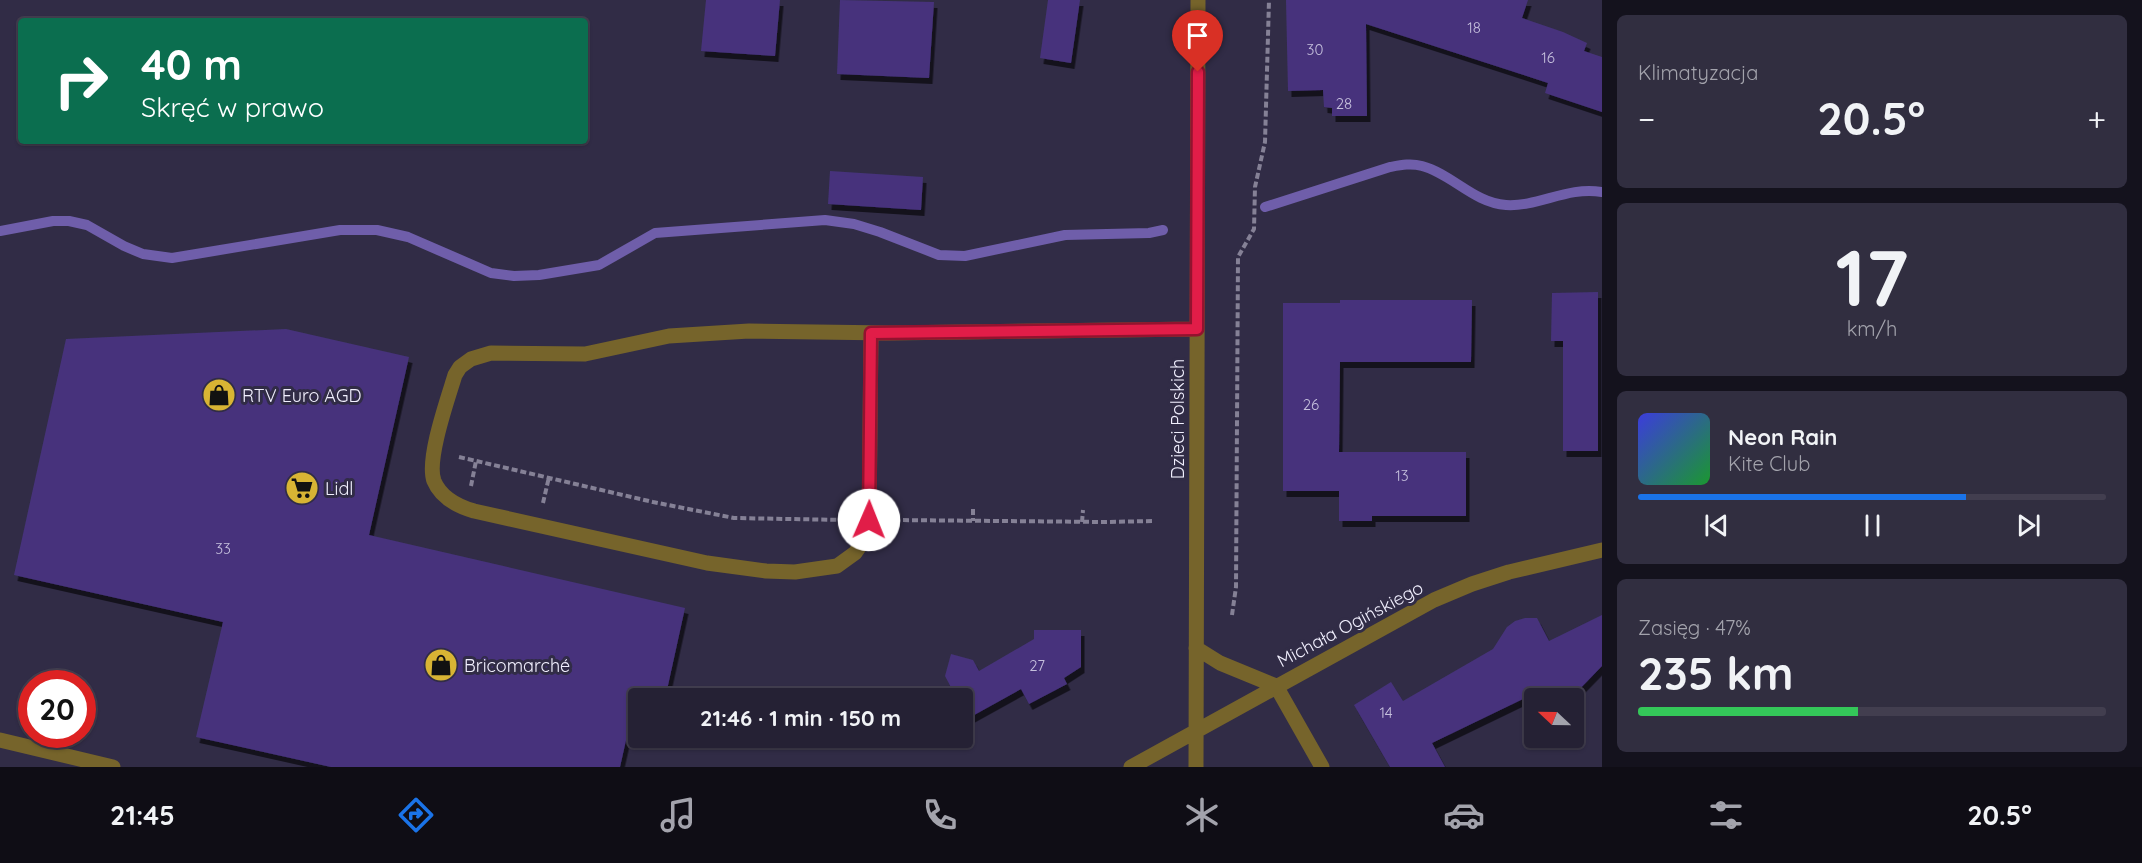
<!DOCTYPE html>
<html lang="pl">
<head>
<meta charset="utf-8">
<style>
  :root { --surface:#252134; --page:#312e40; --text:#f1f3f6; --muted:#a3a3ac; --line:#423e4f; --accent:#1a73e8 }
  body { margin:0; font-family:Quicksand,sans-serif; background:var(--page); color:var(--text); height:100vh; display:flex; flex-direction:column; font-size:22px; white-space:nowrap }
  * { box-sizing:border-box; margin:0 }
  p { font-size:20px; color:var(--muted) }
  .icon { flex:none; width:33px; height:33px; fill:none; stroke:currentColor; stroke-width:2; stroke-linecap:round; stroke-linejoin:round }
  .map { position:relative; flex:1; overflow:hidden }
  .sheet { display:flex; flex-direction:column; gap:15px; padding:15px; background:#14121d; width:540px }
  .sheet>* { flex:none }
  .top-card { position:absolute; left:18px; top:18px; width:570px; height:126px; border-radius:6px; box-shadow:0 2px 4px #0004,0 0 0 2px var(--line); background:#0b6e4f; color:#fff; overflow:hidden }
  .needle { width:39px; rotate:292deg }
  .buttons { position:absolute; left:1524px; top:688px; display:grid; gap:12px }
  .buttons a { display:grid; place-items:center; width:60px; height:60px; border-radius:6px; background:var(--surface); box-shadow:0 2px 4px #0004,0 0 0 2px var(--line); font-size:30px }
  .speed { position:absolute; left:18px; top:670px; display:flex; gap:12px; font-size:30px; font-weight:700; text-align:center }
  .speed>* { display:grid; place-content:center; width:78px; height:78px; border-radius:50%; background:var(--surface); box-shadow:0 2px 4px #0004,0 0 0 2px var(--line); line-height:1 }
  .speed .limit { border:9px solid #d22; background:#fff; color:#111 }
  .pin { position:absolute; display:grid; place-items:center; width:51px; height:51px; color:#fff; margin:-62px -26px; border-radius:50% 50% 50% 0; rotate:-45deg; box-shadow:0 0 6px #0007 }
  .pin .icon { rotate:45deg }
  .me { position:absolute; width:66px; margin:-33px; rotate:1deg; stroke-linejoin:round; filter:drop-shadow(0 0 4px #0008) }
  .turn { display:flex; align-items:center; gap:21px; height:126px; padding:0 24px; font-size:27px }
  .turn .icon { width:78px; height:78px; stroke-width:2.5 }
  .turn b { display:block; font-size:42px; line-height:51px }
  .big { font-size:45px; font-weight:700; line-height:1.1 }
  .sheet .card { flex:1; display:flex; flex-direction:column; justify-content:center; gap:9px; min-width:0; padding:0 21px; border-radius:9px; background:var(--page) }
  .sheet .dial { align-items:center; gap:0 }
  .dial b { font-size:78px; line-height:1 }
  .song { display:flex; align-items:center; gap:18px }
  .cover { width:72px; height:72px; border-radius:9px; background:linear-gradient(135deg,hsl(240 70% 55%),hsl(130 70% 35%)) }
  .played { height:6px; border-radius:3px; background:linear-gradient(90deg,var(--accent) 70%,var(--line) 70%) }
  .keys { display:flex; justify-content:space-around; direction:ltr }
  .heat { display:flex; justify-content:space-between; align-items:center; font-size:33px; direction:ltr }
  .charge { height:9px; border-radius:4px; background:linear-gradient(90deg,#34c759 47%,var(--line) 0) }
  .trip { position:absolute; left:628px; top:688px; width:345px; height:60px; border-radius:6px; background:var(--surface); box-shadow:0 2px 4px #0004,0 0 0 2px var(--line); font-weight:700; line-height:60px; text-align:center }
  .dock { display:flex; height:96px; justify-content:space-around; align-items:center; background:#0f0d15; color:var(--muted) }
  .dock .icon { width:42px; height:42px }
  .dock .on { color:var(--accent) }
  .dock b { font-size:27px; color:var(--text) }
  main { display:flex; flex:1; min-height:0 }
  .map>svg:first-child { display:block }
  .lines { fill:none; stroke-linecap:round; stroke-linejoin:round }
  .stream { stroke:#6f5eaa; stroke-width:10 }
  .building { fill:#46337b; filter:url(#shadow) }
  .path { stroke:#858196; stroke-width:4; stroke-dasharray:6 3; stroke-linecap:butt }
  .minor { stroke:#76642b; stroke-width:15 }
  .route-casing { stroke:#92132f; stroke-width:15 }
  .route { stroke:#e11d48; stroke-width:10 }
  .labels { text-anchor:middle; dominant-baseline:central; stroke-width:6; stroke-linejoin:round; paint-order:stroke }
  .number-label { font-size:15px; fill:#c6c0dd }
  .poi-label { font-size:18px; fill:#f1effe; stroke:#312c46; text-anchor:start }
  .street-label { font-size:18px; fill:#f1effe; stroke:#312c46 }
</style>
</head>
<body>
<main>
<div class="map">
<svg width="1602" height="767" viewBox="0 0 1602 767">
  <defs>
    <filter id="shadow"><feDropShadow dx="3.5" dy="6" stdDeviation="0" flood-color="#0009"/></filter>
  </defs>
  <rect width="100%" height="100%" fill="#312c46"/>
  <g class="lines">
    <path class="stream" d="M 1265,207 L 1390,167 C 1401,165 1411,163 1422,166 C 1452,174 1474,203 1506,205 C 1539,207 1567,186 1602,192
      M 0,231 L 53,221 L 69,221 L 87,225 L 124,246 L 143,254 L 172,258 L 340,230 L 377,230 L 408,237 L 491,273 L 514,276 L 539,275 L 599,265 L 655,233 L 825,220 L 854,224 L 880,232 L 939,255 L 965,256 L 1065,235 L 1149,233 L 1163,230"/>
  </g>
  <path class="building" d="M 706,0 L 780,0 L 775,56 L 701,51 Z
    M 840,0 L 934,2 L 929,78 L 837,74 Z
    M 1048,0 L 1080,0 L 1071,63 L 1040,58 Z
    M 1286,0 L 1528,0 L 1522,18 L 1563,32 L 1587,43 L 1584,51 L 1602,57 L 1602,112 L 1545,93 L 1548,83 L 1366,24 L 1367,116 L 1332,116 L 1332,108 L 1324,107 L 1323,90 L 1288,91 Z
    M 830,171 L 923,177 L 921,210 L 828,204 Z
    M 1598,292 L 1598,451 L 1563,451 L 1563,341 L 1551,341 L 1552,293 Z
    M 1340,300 L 1472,300 L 1471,362 L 1340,362 L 1339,452 L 1466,452 L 1466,516 L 1372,516 L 1372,521 L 1339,521 L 1339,491 L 1283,491 L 1283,303 L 1340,303 Z
    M 286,329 L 409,357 L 369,535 L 685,608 L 665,699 L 639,699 L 639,729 L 629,727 L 620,767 L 331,767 L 196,737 L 223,622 L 14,575 L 66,339 Z
    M 1602,615 L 1602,666 L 1570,699 L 1523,699 L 1432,743 L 1445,767 L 1390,767 L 1354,705 L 1391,682 L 1403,701 L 1493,649 L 1507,627 L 1515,621 L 1525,618 L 1537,618 L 1549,641 Z
    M 1034,630 L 1081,630 L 1081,667 L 1064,678 L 1067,684 L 1029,704 L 1021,689 L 967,719 L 963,711 L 963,699 L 957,699 L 945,676 L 951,654 L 973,660 L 979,671 L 1034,639 Z"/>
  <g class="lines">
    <path class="path" d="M 459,457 L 653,502 L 734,518 L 844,520
      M 471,486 L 476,461
      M 543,503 L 549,477
      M 973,509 L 973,521
      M 894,520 L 1105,522 L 1154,521
      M 1082,522 L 1083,510
      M 1232,615 L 1236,587 L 1238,257 L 1254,229 L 1255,187 L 1265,142 L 1269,0"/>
    <path class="minor" d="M 871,333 L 869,526 L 862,543 L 855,553 L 837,566 L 795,572 L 766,571 L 707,563 L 474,511 C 457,506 441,498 434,481 C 426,460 448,398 455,375 L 460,367 L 471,359 L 491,353 L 585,354 L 669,336 L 749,331 L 890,333 L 1197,329
      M 1196,648 L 1220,663 L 1276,686
      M 1276,686 L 1322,767
      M 0,740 L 113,767
      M 1131,767 L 1434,600 L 1472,584 L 1509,572 L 1602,550
      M 1196,767 L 1198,0"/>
  </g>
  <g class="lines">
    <defs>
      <path id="route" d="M 869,520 L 871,333 L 1197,329 L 1198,72"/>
    </defs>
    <use href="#route" class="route-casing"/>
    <use href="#route" class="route"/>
  </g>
  <defs>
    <symbol id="shop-disc" viewBox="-11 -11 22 22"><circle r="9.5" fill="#d8b434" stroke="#312c46"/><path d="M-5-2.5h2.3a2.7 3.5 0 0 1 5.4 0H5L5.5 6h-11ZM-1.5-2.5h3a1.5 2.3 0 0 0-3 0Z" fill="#111"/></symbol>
    <symbol id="supermarket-disc" viewBox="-11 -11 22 22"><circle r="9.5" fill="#d8b434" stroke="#312c46"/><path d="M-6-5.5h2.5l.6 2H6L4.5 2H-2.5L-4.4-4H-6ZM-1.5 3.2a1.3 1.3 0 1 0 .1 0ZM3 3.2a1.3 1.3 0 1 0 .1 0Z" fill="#111"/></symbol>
  </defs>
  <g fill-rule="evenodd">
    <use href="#shop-disc" x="200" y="376" width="38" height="38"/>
    <use href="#supermarket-disc" x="283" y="469" width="38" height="38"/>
    <use href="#shop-disc" x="422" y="646" width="38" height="38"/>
  </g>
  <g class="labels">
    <g class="number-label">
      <text x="1474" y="27">18</text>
      <text x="1315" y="49">30</text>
      <text x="1548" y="57">16</text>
      <text x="1344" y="103">28</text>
      <text x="1311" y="404">26</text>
      <text x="1402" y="475">13</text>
      <text x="223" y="548">33</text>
      <text x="1037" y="665">27</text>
      <text x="1386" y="712">14</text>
    </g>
    <g class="poi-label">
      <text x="242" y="395">RTV Euro AGD</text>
      <text x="325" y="488">Lidl</text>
      <text x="464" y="665">Bricomarché</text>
    </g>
    <g class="street-label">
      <text transform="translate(1177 419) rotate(-90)">Dzieci Polskich</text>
      <text transform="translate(1350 624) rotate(-28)">Michała Ogińskiego</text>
    </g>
  </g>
</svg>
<div class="buttons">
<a><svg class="needle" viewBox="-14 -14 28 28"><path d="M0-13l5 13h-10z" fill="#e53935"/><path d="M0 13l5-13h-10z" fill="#a3a3ac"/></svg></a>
</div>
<div class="speed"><div class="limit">20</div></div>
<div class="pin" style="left:1198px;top:72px;background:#d93025"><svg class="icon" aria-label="arrive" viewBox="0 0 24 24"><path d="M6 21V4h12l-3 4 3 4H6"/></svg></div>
<svg class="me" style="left:869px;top:520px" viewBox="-20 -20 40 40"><circle r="19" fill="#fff"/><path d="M0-13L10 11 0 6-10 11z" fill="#e11d48"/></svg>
<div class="trip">21:46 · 1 min · 150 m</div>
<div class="top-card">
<div class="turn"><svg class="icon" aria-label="right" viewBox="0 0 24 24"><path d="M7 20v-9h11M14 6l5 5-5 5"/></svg><div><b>40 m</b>Skręć w prawo</div></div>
</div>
</div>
<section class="sheet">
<div class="card"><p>Klimatyzacja</p>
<div class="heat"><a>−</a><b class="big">20.5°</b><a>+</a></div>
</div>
<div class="card dial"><b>17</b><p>km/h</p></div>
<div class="card">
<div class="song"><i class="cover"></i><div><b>Neon Rain</b><p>Kite Club</p></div></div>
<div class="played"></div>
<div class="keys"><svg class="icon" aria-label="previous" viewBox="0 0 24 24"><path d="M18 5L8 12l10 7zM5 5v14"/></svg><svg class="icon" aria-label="pause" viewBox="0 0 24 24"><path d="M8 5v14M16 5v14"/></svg><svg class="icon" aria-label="next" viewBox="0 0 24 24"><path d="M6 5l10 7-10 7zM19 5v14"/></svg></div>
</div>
<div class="card"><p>Zasięg · 47%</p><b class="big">235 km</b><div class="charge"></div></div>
</section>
</main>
<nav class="dock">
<b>21:45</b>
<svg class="icon on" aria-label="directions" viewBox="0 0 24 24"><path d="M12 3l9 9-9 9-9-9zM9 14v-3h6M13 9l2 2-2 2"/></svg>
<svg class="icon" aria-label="music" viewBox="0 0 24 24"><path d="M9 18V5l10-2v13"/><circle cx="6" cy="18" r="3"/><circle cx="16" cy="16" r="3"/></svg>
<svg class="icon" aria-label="phone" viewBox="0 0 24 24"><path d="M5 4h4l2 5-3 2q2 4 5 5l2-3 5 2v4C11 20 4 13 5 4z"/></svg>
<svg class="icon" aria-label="climate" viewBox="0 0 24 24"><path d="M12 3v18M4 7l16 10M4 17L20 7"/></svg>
<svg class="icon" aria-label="car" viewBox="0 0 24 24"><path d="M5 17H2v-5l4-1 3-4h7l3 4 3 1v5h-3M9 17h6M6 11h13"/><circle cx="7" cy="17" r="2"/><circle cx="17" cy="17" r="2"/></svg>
<svg class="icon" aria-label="filters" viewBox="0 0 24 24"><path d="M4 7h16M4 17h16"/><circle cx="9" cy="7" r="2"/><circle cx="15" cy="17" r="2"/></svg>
<b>20.5°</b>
</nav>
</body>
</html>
